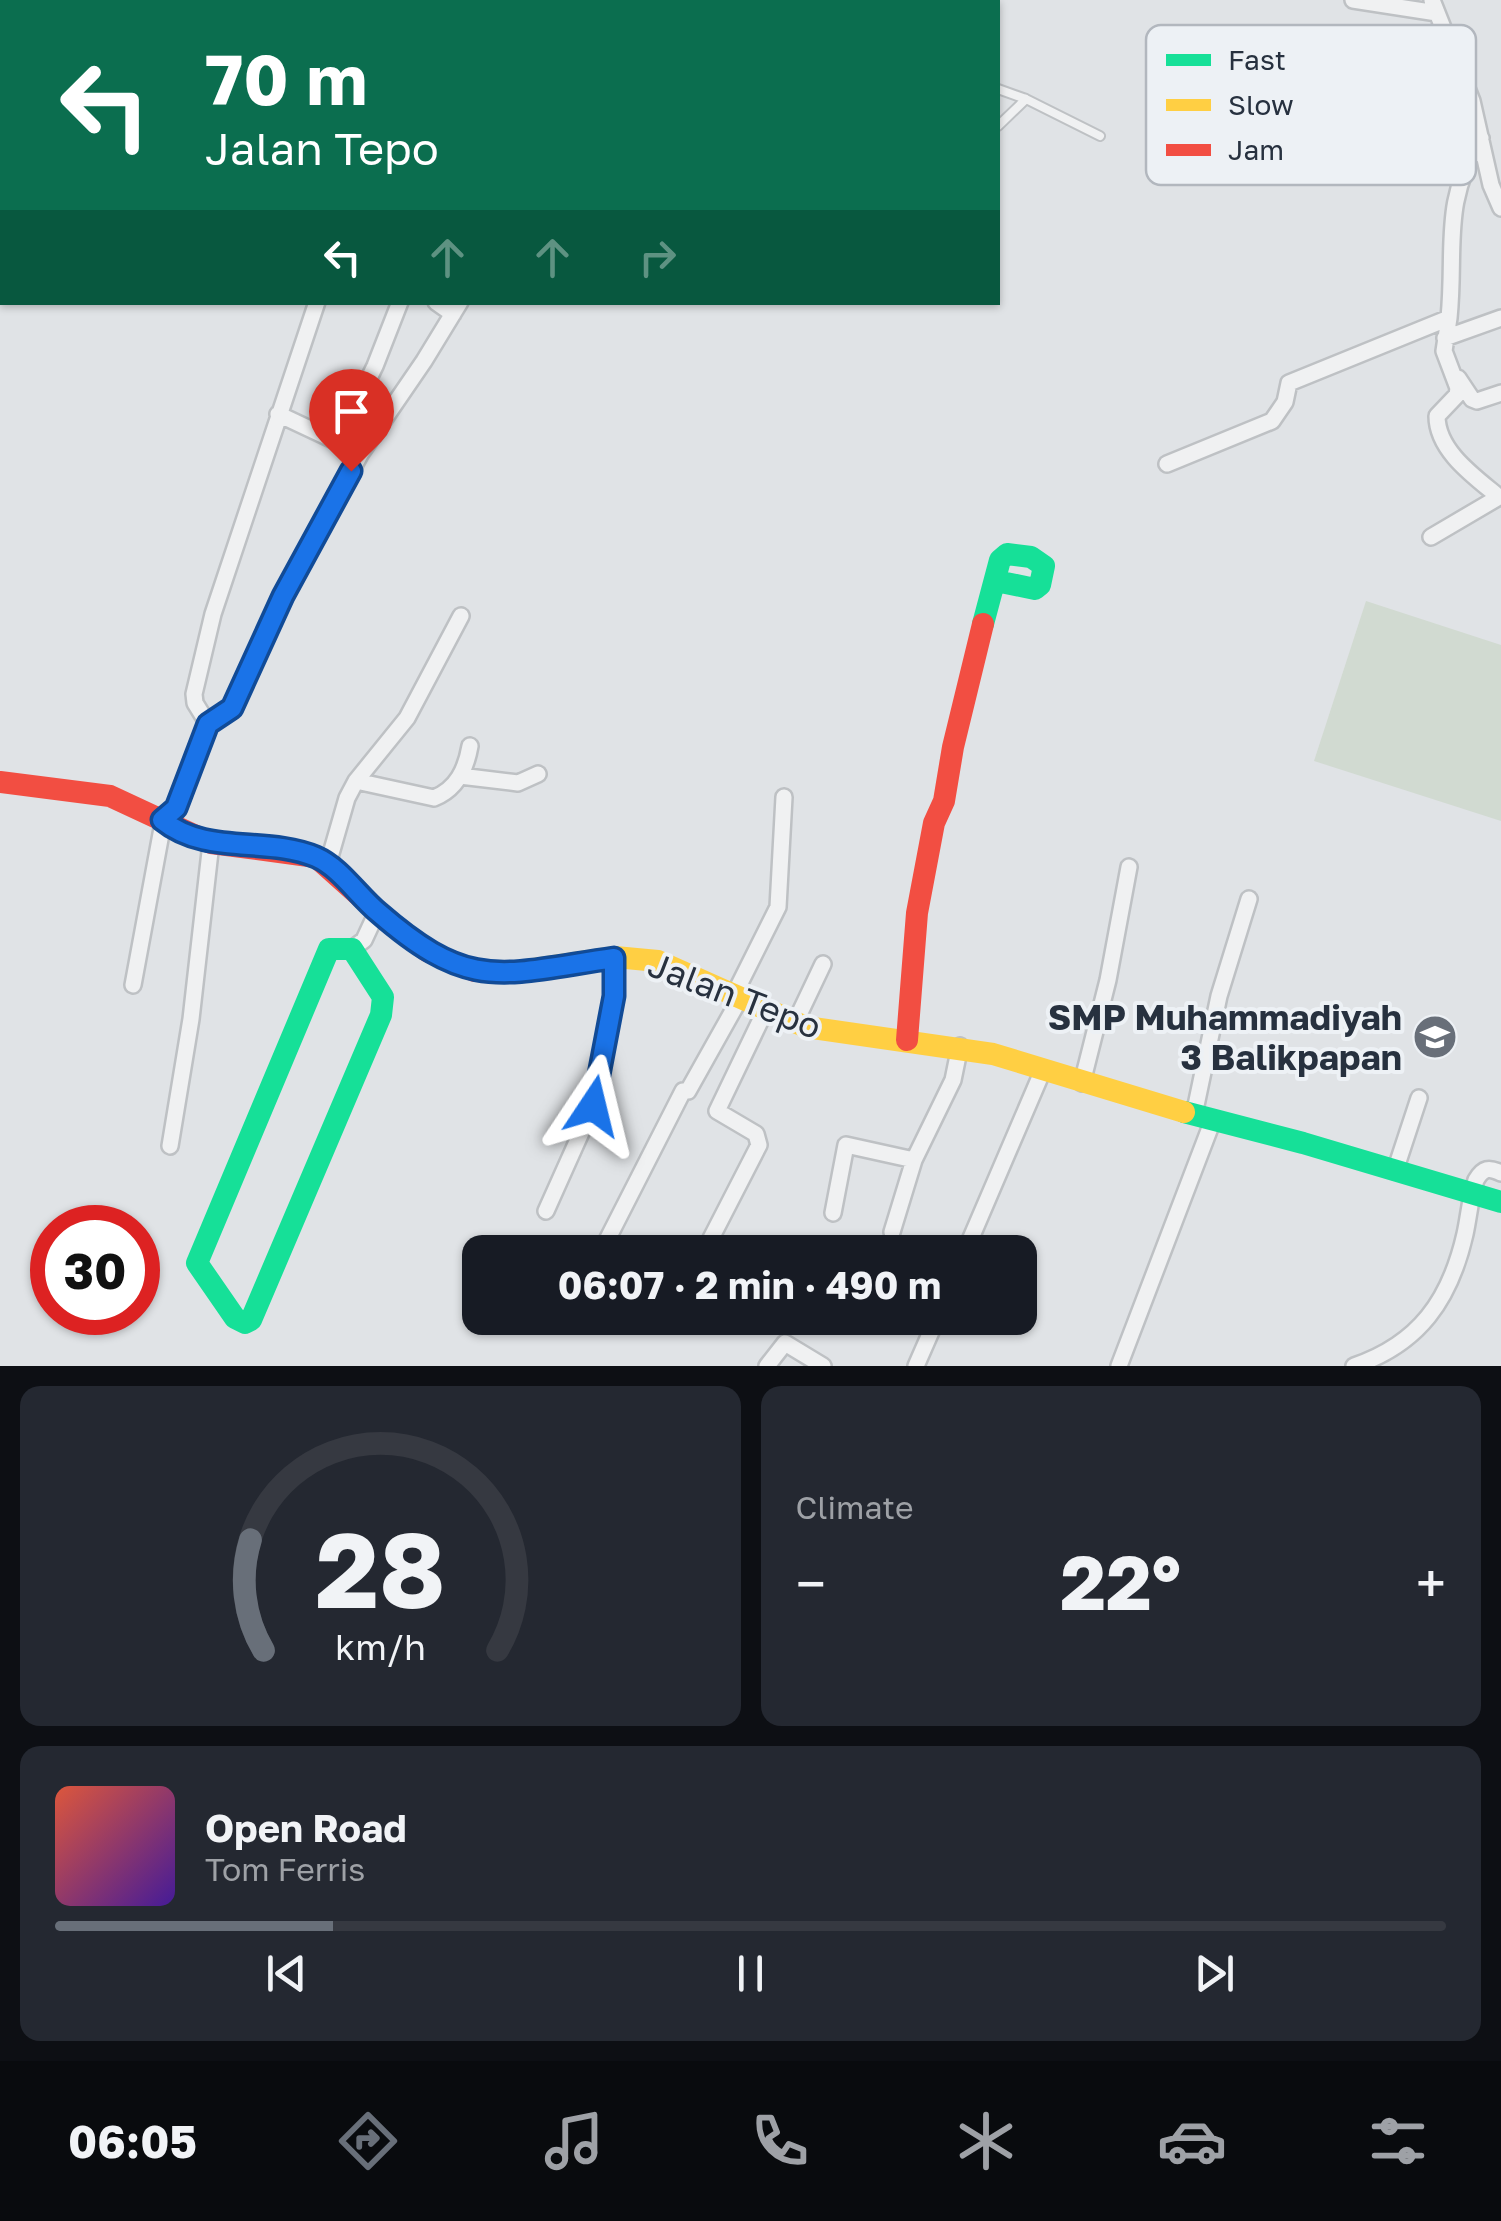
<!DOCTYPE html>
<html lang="en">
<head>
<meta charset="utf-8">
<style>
  :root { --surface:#171b24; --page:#242831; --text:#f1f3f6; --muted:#9ea1a6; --line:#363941; --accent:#686f79 }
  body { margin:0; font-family:"Golos Text",sans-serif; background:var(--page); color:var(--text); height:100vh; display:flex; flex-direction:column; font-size:38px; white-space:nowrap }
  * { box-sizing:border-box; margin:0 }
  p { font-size:32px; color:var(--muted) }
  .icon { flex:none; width:55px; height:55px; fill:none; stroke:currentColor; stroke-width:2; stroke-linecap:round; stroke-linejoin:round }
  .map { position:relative; height:1366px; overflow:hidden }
  .panel { display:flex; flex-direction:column; gap:20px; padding:20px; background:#0d0f14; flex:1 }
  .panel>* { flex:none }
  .hud { position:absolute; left:0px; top:0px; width:1000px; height:305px; box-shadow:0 2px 8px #0004; background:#0b6e4f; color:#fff; overflow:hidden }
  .speed { position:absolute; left:30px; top:1205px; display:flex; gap:20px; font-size:50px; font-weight:700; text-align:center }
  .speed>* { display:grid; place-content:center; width:130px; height:130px; border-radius:50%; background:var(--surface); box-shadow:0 2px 8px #0004; line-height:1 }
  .speed .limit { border:15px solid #d22; background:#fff; color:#111 }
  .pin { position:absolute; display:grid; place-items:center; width:85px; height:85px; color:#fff; margin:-102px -42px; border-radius:50% 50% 50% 0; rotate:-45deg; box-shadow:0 0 10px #0007 }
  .pin .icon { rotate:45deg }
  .me { position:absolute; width:110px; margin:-55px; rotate:10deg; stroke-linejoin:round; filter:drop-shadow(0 0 8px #0008) }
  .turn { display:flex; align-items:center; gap:35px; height:210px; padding:0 40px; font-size:45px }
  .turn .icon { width:130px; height:130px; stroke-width:2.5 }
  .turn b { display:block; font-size:70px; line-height:85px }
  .lanes { display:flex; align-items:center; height:95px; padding:0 40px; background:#0003; justify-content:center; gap:50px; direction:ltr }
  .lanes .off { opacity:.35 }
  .big { font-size:75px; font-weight:700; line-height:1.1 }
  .panel .card { flex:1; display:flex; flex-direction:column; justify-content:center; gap:15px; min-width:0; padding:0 35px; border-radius:20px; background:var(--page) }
  .panel .dial { align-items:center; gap:0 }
  .dial svg { height:260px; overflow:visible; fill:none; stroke:var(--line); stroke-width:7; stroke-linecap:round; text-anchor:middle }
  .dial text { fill:var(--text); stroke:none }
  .song { display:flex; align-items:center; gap:30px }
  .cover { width:120px; height:120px; border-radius:15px; background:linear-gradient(135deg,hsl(10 70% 55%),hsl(260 70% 35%)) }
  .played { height:10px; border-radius:5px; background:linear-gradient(90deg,var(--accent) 20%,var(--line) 20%) }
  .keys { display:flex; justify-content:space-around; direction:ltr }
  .heat { display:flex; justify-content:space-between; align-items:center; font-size:55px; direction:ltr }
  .panel .tiles { flex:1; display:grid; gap:20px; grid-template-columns:1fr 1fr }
  .card:last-child { grid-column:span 2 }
  .trip { position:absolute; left:462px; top:1235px; width:575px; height:100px; border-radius:20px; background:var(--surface); box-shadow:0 2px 8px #0004; font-weight:700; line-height:100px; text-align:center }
  .menu { display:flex; height:160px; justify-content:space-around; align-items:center; background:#090b0e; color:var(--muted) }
  .menu .icon { width:70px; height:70px }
  .menu .active { color:var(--accent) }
  .menu b { font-size:45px; color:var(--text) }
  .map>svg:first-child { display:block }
  .green { fill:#d1dad1 }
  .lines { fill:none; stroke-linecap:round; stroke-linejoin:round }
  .lane-casing { stroke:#bec1c4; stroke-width:12 }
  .street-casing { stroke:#bec1c4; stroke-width:20 }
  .lane { stroke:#f0f1f2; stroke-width:8 }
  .street { stroke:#f0f1f2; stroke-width:15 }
  .fast { stroke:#16e098; stroke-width:22 }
  .slow { stroke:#ffcf43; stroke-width:22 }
  .jam { stroke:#f24e42; stroke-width:22 }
  .route-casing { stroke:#114b97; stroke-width:25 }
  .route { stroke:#1a73e8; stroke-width:18 }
  .labels { text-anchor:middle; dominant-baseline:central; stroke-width:8; stroke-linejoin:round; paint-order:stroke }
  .street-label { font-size:35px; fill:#27313f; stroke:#edf1f5 }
  .poi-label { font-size:35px; font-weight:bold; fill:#27313f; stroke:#edf1f5; text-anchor:end }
  .key { fill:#edf1f5; stroke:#b2b7be; stroke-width:2.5 }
  .key-label { font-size:28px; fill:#27313f }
</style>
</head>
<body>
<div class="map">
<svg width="1501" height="1366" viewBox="0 0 1501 1366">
  <rect width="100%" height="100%" fill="#e0e3e6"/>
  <path class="green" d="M 1366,601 L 1501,645 L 1501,821 L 1314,761 Z"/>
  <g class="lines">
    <defs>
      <path id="lane" d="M 890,2 L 891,0
        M 998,89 L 1026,99 L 1100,136
        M 998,126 L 1026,99"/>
      <path id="street" d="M 39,0 L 44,2
        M 207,0 L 212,2
        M 574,0 L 580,2
        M 1353,0 L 1437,13
        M 1432,0 L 1472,101 L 1491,185 L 1501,208
        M 128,2 L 129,0
        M 290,2 L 291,0
        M 379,2 L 380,0
        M 454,2 L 455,0
        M 436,302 L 453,314
        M 1445,338 L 1501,318
        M 1458,378 L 1472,399 L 1477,401 L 1501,393
        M 278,414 L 361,453
        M 338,441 L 375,366 L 400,302
        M 1167,464 L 1272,421 L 1285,402 L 1289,383 L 1449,318 C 1456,247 1441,204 1481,138
        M 1431,537 L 1499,497 C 1475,477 1437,451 1437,416 L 1457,395 L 1458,388 L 1444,351 L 1449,318
        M 208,724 L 195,703 L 194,694 L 213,614 L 317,302
        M 460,776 L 518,783 L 538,774
        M 356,781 L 434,798 C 457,789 466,769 470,746
        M 161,820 L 176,808 L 208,724 L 232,708 L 283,596 L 361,453 L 424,361 L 460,302
        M 328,864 L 347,798 L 356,781 L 407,718 L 461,616
        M 352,949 L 364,940 L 377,912
        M 133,985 L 163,823
        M 733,997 L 778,907 L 784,797
        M 795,1023 L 823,964
        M 1082,1083 L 1108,980 L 1129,867
        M 1194,1115 L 1219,996 L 1249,899
        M 170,1146 L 191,1019 L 211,843
        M 1395,1171 L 1419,1098
        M 546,1211 L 593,1106 L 599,1085 L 613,996 L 613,958
        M 833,1213 L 846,1145 L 914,1160
        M 892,1232 L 914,1160 L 953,1080 L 960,1046
        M 601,1252 L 683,1091 L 688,1091 L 739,1000
        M 704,1252 L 759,1145 L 756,1134 L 717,1111 L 764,1013
        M 965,1252 L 1043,1070
        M 670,1321 L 672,1318
        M 767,1366 L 785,1343 L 823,1366
        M 916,1366 L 937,1318
        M 1119,1366 L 1213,1120
        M 1354,1366 C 1419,1344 1450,1300 1465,1234 C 1469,1216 1470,1198 1476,1180 C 1483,1168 1489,1167 1501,1173"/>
    </defs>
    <use href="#lane" class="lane-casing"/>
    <use href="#street" class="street-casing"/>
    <use href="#lane" class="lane"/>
    <use href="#street" class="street"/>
    <path class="fast" d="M 983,624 L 1000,560 L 1007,554 L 1031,557 L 1044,566 L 1040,585 L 1035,589 L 996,581
      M 329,949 L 352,949 L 383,997 L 381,1015 L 251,1320 L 245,1323 L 235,1318 L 197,1263 Z
      M 1184,1112 L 1303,1143 L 1501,1202"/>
    <path class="slow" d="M 514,972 L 615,957 L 658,961 L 806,1027 L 993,1054 L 1184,1112"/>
    <path class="jam" d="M 0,782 L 110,796 L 211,843 L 316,857 L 392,925 L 427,951 L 475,971 L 514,972
      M 907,1040 L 917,913 L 934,823 L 944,801 L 953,747 L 983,624"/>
  </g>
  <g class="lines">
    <defs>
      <path id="route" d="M 351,471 L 283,596 L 232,708 L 208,724 L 176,808 L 162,820 C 206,856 266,836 316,857 C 341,868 358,896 379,913 C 471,993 502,974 614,958 L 614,996 L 593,1106"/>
    </defs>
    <use href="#route" class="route-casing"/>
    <use href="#route" class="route"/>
  </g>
  <defs>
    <symbol id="school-disc" viewBox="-11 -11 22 22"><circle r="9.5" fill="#686f79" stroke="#edf1f5"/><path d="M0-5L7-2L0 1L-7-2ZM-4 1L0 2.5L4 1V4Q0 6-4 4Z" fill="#fff"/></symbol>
  </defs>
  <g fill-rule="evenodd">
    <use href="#school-disc" x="1410" y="1012" width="50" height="50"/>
  </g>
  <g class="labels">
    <g class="street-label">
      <text transform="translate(735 995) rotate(21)">Jalan Tepo</text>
    </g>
    <g class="poi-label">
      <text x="1402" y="1017">SMP Muhammadiyah<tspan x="1402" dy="40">3 Balikpapan</tspan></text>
    </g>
  </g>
  <rect x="1146" y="25" width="330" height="160" rx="15" class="key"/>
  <rect x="1166" y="54" width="45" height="12" fill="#16e098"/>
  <rect x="1166" y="99" width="45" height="12" fill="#ffcf43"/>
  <rect x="1166" y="144" width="45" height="12" fill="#f24e42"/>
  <g class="key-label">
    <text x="1228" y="70">Fast</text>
    <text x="1228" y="115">Slow</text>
    <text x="1228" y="160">Jam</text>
  </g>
</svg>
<div class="speed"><div class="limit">30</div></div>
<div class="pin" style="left:351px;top:471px;background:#d93025"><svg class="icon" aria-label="arrive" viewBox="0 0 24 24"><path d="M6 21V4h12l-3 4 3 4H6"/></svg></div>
<svg class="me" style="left:593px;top:1106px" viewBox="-20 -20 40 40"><path d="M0-17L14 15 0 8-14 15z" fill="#1a73e8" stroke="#fff" stroke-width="4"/></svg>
<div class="trip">06:07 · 2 min · 490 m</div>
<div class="hud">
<div class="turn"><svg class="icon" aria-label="left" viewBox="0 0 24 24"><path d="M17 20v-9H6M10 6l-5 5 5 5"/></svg><div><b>70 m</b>Jalan Tepo</div></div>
<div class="lanes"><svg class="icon" aria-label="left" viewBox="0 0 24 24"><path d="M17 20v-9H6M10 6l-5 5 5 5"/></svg><svg class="icon off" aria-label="ahead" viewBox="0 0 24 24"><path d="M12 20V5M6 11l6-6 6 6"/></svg><svg class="icon off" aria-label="ahead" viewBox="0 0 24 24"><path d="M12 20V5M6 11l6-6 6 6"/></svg><svg class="icon off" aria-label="right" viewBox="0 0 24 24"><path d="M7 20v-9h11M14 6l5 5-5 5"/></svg></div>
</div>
</div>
<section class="panel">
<div class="tiles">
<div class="card dial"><svg viewBox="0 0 100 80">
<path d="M14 69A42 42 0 1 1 86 69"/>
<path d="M14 69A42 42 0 0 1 10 35" stroke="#686f79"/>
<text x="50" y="56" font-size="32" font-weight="700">28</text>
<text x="50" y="72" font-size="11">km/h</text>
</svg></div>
<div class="card"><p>Climate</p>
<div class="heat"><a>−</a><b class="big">22°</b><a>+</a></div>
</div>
<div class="card">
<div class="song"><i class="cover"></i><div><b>Open Road</b><p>Tom Ferris</p></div></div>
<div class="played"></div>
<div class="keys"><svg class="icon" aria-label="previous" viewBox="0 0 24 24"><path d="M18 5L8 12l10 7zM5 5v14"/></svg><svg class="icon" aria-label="pause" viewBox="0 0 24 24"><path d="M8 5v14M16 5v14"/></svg><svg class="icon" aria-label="next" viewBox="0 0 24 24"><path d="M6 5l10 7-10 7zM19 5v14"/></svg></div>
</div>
</div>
</section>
<nav class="menu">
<b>06:05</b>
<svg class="icon active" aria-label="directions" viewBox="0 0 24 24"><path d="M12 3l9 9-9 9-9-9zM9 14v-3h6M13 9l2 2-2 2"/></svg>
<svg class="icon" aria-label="music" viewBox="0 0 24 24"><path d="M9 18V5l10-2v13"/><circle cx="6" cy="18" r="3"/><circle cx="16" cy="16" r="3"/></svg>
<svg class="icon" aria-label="phone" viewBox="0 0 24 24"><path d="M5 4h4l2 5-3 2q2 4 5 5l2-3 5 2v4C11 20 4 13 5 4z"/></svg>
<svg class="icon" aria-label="climate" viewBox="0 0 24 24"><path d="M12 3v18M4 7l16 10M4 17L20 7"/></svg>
<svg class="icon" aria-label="car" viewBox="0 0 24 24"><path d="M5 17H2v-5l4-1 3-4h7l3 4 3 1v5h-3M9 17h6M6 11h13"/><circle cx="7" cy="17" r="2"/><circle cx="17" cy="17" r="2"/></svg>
<svg class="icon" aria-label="filters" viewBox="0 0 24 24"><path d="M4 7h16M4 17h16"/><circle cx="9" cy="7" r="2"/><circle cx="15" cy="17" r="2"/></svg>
</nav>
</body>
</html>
